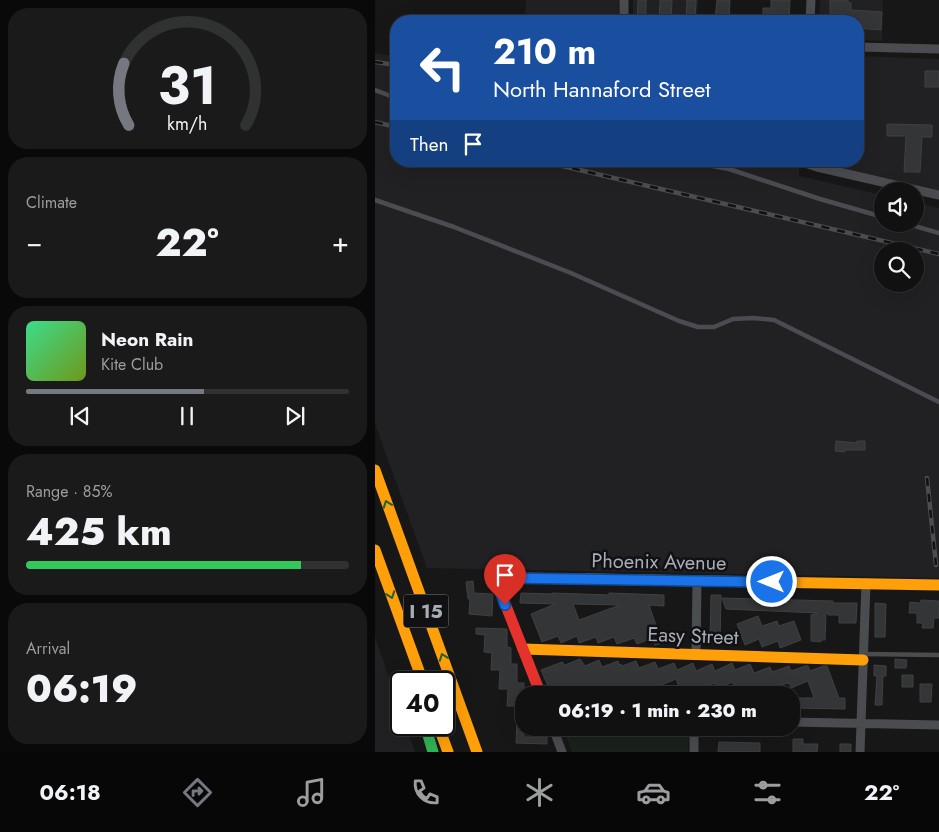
<!DOCTYPE html>
<html lang="en">
<head>
<meta charset="utf-8">
<style>
  :root { --surface:#111; --page:#1a1a1a; --text:#f1f3f6; --muted:#9c9d9f; --line:#303131; --accent:#757880 }
  body { margin:0; font-family:Jost,sans-serif; background:var(--page); color:var(--text); height:100vh; display:flex; flex-direction:column; font-size:19px; white-space:nowrap }
  * { box-sizing:border-box; margin:0 }
  p { font-size:16px; color:var(--muted) }
  .icon { flex:none; width:28px; height:28px; fill:none; stroke:currentColor; stroke-width:2; stroke-linecap:round; stroke-linejoin:round }
  .map { position:relative; flex:1; overflow:hidden }
  .side { display:flex; flex-direction:column; gap:8px; padding:8px; background:#090909; width:375px }
  .side>* { flex:none }
  .banner { position:absolute; left:15px; top:15px; width:474px; height:152px; border-radius:20px; box-shadow:0 5px 20px #0002,0 0 0 1px var(--line); background:#1a4fa0; color:#fff; overflow:hidden }
  .buttons { position:absolute; left:499px; top:182px; display:grid; gap:10px }
  .buttons a { display:grid; place-items:center; width:50px; height:50px; border-radius:50%; background:var(--surface); box-shadow:0 5px 20px #0002,0 0 0 1px var(--line); font-size:25px }
  .speed { position:absolute; left:15px; top:671px; display:flex; gap:10px; font-size:25px; font-weight:700; text-align:center }
  .speed>* { display:grid; place-content:center; width:65px; height:65px; border-radius:50%; background:var(--surface); box-shadow:0 5px 20px #0002,0 0 0 1px var(--line); line-height:1 }
  .speed .limit { border:2px solid #111; border-radius:8px; background:#fff; color:#111 }
  .pin { position:absolute; display:grid; place-items:center; width:42px; height:42px; color:#fff; margin:-51px -21px; border-radius:50% 50% 50% 0; rotate:-45deg; box-shadow:0 0 5px #0007 }
  .pin .icon { rotate:45deg }
  .me { position:absolute; width:55px; margin:-28px; rotate:270deg; stroke-linejoin:round; filter:drop-shadow(0 0 4px #0008) }
  .turn { display:flex; align-items:center; gap:18px; height:105px; padding:0 20px; font-size:22px }
  .turn .icon { width:65px; height:65px; stroke-width:2.5 }
  .turn b { display:block; font-size:35px; line-height:42px }
  .then { display:flex; align-items:center; height:48px; padding:0 20px; background:#0003; gap:10px; font-size:19px }
  .big { font-size:38px; font-weight:800; line-height:1.1 }
  .side .widget { flex:1; display:flex; flex-direction:column; justify-content:center; gap:8px; min-width:0; padding:0 18px; border-radius:20px; background:var(--page) }
  .side .dial { align-items:center; gap:0 }
  .dial svg { height:130px; overflow:visible; fill:none; stroke:var(--line); stroke-width:7; stroke-linecap:round; text-anchor:middle }
  .dial text { fill:var(--text); stroke:none }
  .song { display:flex; align-items:center; gap:15px }
  .cover { width:60px; height:60px; border-radius:8px; background:linear-gradient(135deg,hsl(150 70% 55%),hsl(80 70% 35%)) }
  .played { height:5px; border-radius:2px; background:linear-gradient(90deg,var(--accent) 55%,var(--line) 55%) }
  .keys { display:flex; justify-content:space-around; direction:ltr }
  .heat { display:flex; justify-content:space-between; align-items:center; font-size:28px; direction:ltr }
  .charge { height:8px; border-radius:4px; background:linear-gradient(90deg,#34c759 85%,var(--line) 0) }
  .trip { position:absolute; left:140px; top:686px; width:285px; height:50px; border-radius:20px; background:var(--surface); box-shadow:0 5px 20px #0002,0 0 0 1px var(--line); font-weight:800; line-height:50px; text-align:center }
  .tab-bar { display:flex; height:80px; justify-content:space-around; align-items:center; background:#070707; color:var(--muted) }
  .tab-bar .icon { width:35px; height:35px }
  .tab-bar .current { color:var(--accent) }
  .tab-bar b { font-size:22px; color:var(--text) }
  main { display:flex; flex:1; min-height:0 }
  .map>svg:first-child { display:block }
  .built { fill:#212124; fill-rule:evenodd }
  .green { fill:#1b211c }
  .building { fill:#343537; stroke:#3f4043; fill-rule:evenodd }
  .lines { fill:none; stroke-linecap:round; stroke-linejoin:round }
  .lane { stroke:#4b4c50; stroke-width:4.5 }
  .street { stroke:#4b4c50; stroke-width:9 }
  .fast { stroke:#30b455; stroke-width:11 }
  .slow { stroke:#ff9f0a; stroke-width:11 }
  .jam { stroke:#e5322d; stroke-width:11 }
  .rail-casing { stroke:#4b4c4f; stroke-width:4.5 }
  .rail { stroke:#111113; stroke-width:2.5; stroke-dasharray:8; stroke-linecap:butt }
  .oneway { stroke:#206234 }
  .route-casing { stroke:#114b97; stroke-width:12 }
  .route { stroke:#1a73e8; stroke-width:9 }
  .labels { text-anchor:middle; dominant-baseline:central; stroke-width:5; stroke-linejoin:round; paint-order:stroke }
  .shield { fill:#111113; stroke:#7b7e86; stroke-width:1 }
  .shield-label { font-size:19px; font-weight:bold; fill:#a8adb8 }
  .street-label { font-size:20px; fill:#a8adb8; stroke:#111113 }
</style>
</head>
<body>
<main>
<section class="side">
<div class="widget dial"><svg viewBox="0 0 100 80">
<path d="M14 69A42 42 0 1 1 86 69"/>
<path d="M14 69A42 42 0 0 1 11 31" stroke="#757880"/>
<text x="50" y="56" font-size="32" font-weight="700">31</text>
<text x="50" y="72" font-size="11">km/h</text>
</svg></div>
<div class="widget"><p>Climate</p>
<div class="heat"><a>−</a><b class="big">22°</b><a>+</a></div>
</div>
<div class="widget">
<div class="song"><i class="cover"></i><div><b>Neon Rain</b><p>Kite Club</p></div></div>
<div class="played"></div>
<div class="keys"><svg class="icon" aria-label="previous" viewBox="0 0 24 24"><path d="M18 5L8 12l10 7zM5 5v14"/></svg><svg class="icon" aria-label="pause" viewBox="0 0 24 24"><path d="M8 5v14M16 5v14"/></svg><svg class="icon" aria-label="next" viewBox="0 0 24 24"><path d="M6 5l10 7-10 7zM19 5v14"/></svg></div>
</div>
<div class="widget"><p>Range · 85%</p><b class="big">425 km</b><div class="charge"></div></div>
<div class="widget"><p>Arrival</p><b class="big">06:19</b></div>
</section>
<div class="map">
<svg width="564" height="752" viewBox="0 0 564 752">
  <rect width="100%" height="100%" fill="#171717"/>
  <path class="built" d="M 151,0 L 244,0 L 243,21 L 150,21 Z
    M 258,0 L 323,0 L 322,21 L 258,21 Z
    M 445,0 L 508,0 L 507,41 L 483,40 L 482,21 L 444,21 Z
    M 0,53 L 21,57 L 21,161 L 424,161 L 424,176 L 507,195 L 508,224 L 540,224 L 540,202 L 564,208 L 564,578 L 52,568 L 0,424 ZM 508,251 L 540,251 L 540,284 L 508,284 Z
    M 483,56 L 564,59 L 564,191 L 440,162 L 482,161 Z
    M 0,637 L 26,712 L 26,725 L 31,725 L 40,752 L 0,752 Z"/>
  <path class="green" d="M 192,728 L 308,728 L 314,732 L 313,752 L 197,752 L 190,733 Z"/>
  <path class="building" d="M 263,0 L 271,0 L 271,21 L 262,21 Z
    M 285,0 L 297,0 L 296,21 L 284,21 Z
    M 312,0 L 321,0 L 320,21 L 311,21 Z
    M 342,0 L 355,0 L 354,20 L 340,19 Z
    M 396,0 L 415,0 L 414,21 L 397,21 L 397,18 L 388,18 L 388,8 L 396,8 Z
    M 455,0 L 473,0 L 473,3 L 476,3 L 476,10 L 507,12 L 506,30 L 482,28 L 482,21 L 455,21 Z
    M 550,71 L 564,71 L 564,87 L 550,87 Z
    M 512,124 L 557,125 L 557,137 L 547,137 L 545,172 L 529,172 L 531,136 L 512,136 Z
    M 461,441 L 482,443 L 482,441 L 490,441 L 490,450 L 470,450 L 470,452 L 460,451 Z
    M 98,581 L 99,593 L 118,594 L 117,616 L 94,614 L 95,599 L 93,599 L 91,582 Z
    M 146,593 L 177,594 L 177,593 L 234,595 L 234,593 L 289,595 L 289,606 L 274,605 L 287,643 L 280,645 L 277,638 L 262,644 L 259,638 L 242,644 L 239,637 L 223,643 L 221,637 L 204,643 L 202,636 L 186,643 L 183,636 L 167,642 L 156,614 L 180,604 L 145,603 ZM 198,604 L 245,605 L 204,620 Z
    M 336,595 L 346,595 L 345,643 L 335,642 Z
    M 347,598 L 458,601 L 458,603 L 482,603 L 481,623 L 464,623 L 464,615 L 453,615 L 453,613 L 451,613 L 450,640 L 446,640 L 446,642 L 436,641 L 436,615 L 443,613 L 351,609 Z
    M 546,600 L 564,601 L 564,618 L 559,618 L 558,628 L 547,628 L 548,623 L 542,623 L 542,613 L 534,613 L 535,602 L 545,603 Z
    M 500,603 L 511,604 L 510,637 L 500,637 Z
    M 383,616 L 387,626 L 402,621 L 404,626 L 419,621 L 426,640 L 405,648 L 403,641 L 387,647 L 384,639 L 370,645 L 362,624 Z
    M 101,628 L 132,629 L 132,647 L 136,648 L 136,664 L 142,664 L 142,683 L 149,683 L 149,706 L 132,706 L 133,689 L 124,689 L 125,670 L 116,670 L 117,653 L 109,652 L 110,635 L 101,634 Z
    M 205,659 L 210,666 L 224,660 L 227,667 L 243,661 L 244,665 L 246,664 L 247,666 L 261,661 L 264,668 L 280,662 L 283,669 L 299,663 L 302,670 L 318,663 L 321,671 L 337,664 L 340,671 L 357,663 L 360,670 L 375,664 L 379,673 L 395,667 L 397,672 L 414,666 L 416,671 L 430,666 L 433,666 L 435,671 L 448,666 L 452,666 L 464,698 L 470,698 L 470,709 L 418,708 L 418,698 L 439,698 L 433,681 L 416,688 L 414,683 L 397,687 L 396,685 L 379,692 L 376,685 L 361,691 L 357,682 L 342,689 L 340,683 L 317,692 L 317,695 L 307,695 L 301,679 L 262,695 L 182,695 L 183,685 L 174,688 L 166,670 L 187,662 L 190,665 Z
    M 520,659 L 532,660 L 531,668 L 520,668 Z
    M 499,665 L 511,666 L 511,676 L 508,676 L 507,705 L 500,705 L 502,676 L 499,676 Z
    M 527,675 L 538,675 L 538,687 L 527,687 Z
    M 545,684 L 557,684 L 556,702 L 545,702 Z
    M 142,719 L 149,719 L 149,737 L 172,737 L 172,744 L 141,743 Z
    M 418,739 L 428,739 L 428,744 L 443,744 L 442,752 L 418,752 Z
    M 344,742 L 385,743 L 385,752 L 343,752 Z
    M 465,744 L 476,744 L 476,752 L 465,752 Z"/>
  <g class="lines">
    <path class="lane" d="M 0,90 L 21,98
      M 312,161 L 354,169 L 445,199 L 508,217
      M 0,200 L 79,227 L 196,273 L 304,321 L 323,327 L 339,327 L 358,319 L 378,318 L 399,320 L 564,402
      M 533,224 L 564,233
      M 488,654 L 564,655"/>
    <path class="street" d="M 249,21 L 249,0
      M 435,21 L 436,0
      M 482,47 L 564,49
      M 430,161 L 430,163 L 442,167 L 564,195
      M 321,654 L 322,582
      M 416,722 L 564,725
      M 178,728 L 187,752
      M 319,752 L 319,728
      M 485,752 L 491,583"/>
    <path class="fast" d="M 50,725 L 58,752"/>
    <path class="slow" d="M 0,470 L 102,752
      M 0,550 L 48,682
      M 212,579 L 564,585
      M 148,649 L 488,660
      M 63,725 L 73,752"/>
    <path class="jam" d="M 166,695 L 124,588 L 124,582 L 129,578 L 212,579"/>
    <defs>
      <path id="rail" d="M 0,62 L 21,65
        M 0,122 L 21,127
        M 166,161 L 564,254
        M 552,478 L 561,565"/>
    </defs>
    <use href="#rail" class="rail-casing"/>
    <use href="#rail" class="rail"/>
  </g>
  <defs><path id="oneway-chevron" d="M-2-3.5L2.5 0L-2 3.5" fill="none" stroke-width="1.6" stroke-linecap="round" stroke-linejoin="round" transform="scale(1.25)"/></defs>
  <g class="oneway">
    <use href="#oneway-chevron" transform="translate(12 504) rotate(-110)"/>
    <use href="#oneway-chevron" transform="translate(16 595) rotate(70)"/>
    <use href="#oneway-chevron" transform="translate(68 657) rotate(-110)"/>
  </g>
  <g class="lines">
    <defs>
      <path id="route" d="M 130,605 L 124,588 L 124,582 L 129,578 L 397,582"/>
    </defs>
    <use href="#route" class="route-casing"/>
    <use href="#route" class="route"/>
  </g>
  <g class="labels">
    <rect class="shield" x="28.5" y="594.5" width="45" height="33" rx="4"/>
    <g class="shield-label">
      <text x="51" y="611">I 15</text>
    </g>
    <g class="street-label">
      <text transform="translate(284 562) rotate(1)">Phoenix Avenue</text>
      <text transform="translate(318 636) rotate(2)">Easy Street</text>
    </g>
  </g>
</svg>
<div class="buttons">
<a><svg class="icon" aria-label="sound" viewBox="0 0 24 24"><path d="M4 9h4l5-4v14l-5-4H4zM17 9q2 3 0 6"/></svg></a>
<a><svg class="icon" aria-label="search" viewBox="0 0 24 24"><circle cx="10" cy="10" r="6"/><path d="M15 15l6 6"/></svg></a>
</div>
<div class="speed"><div class="limit">40</div></div>
<div class="pin" style="left:130px;top:605px;background:#d93025"><svg class="icon" aria-label="arrive" viewBox="0 0 24 24"><path d="M6 21V4h12l-3 4 3 4H6"/></svg></div>
<svg class="me" style="left:397px;top:582px" viewBox="-20 -20 40 40"><circle r="17" fill="#1a73e8" stroke="#fff" stroke-width="3"/><path d="M0-11L8 9 0 5-8 9z" fill="#fff"/></svg>
<div class="trip">06:19 · 1 min · 230 m</div>
<div class="banner">
<div class="turn"><svg class="icon" aria-label="left" viewBox="0 0 24 24"><path d="M17 20v-9H6M10 6l-5 5 5 5"/></svg><div><b>210 m</b>North Hannaford Street</div></div>
<div class="then">Then<svg class="icon" aria-label="arrive" viewBox="0 0 24 24"><path d="M6 21V4h12l-3 4 3 4H6"/></svg></div>
</div>
</div>
</main>
<nav class="tab-bar">
<b>06:18</b>
<svg class="icon current" aria-label="directions" viewBox="0 0 24 24"><path d="M12 3l9 9-9 9-9-9zM9 14v-3h6M13 9l2 2-2 2"/></svg>
<svg class="icon" aria-label="music" viewBox="0 0 24 24"><path d="M9 18V5l10-2v13"/><circle cx="6" cy="18" r="3"/><circle cx="16" cy="16" r="3"/></svg>
<svg class="icon" aria-label="phone" viewBox="0 0 24 24"><path d="M5 4h4l2 5-3 2q2 4 5 5l2-3 5 2v4C11 20 4 13 5 4z"/></svg>
<svg class="icon" aria-label="climate" viewBox="0 0 24 24"><path d="M12 3v18M4 7l16 10M4 17L20 7"/></svg>
<svg class="icon" aria-label="car" viewBox="0 0 24 24"><path d="M5 17H2v-5l4-1 3-4h7l3 4 3 1v5h-3M9 17h6M6 11h13"/><circle cx="7" cy="17" r="2"/><circle cx="17" cy="17" r="2"/></svg>
<svg class="icon" aria-label="filters" viewBox="0 0 24 24"><path d="M4 7h16M4 17h16"/><circle cx="9" cy="7" r="2"/><circle cx="15" cy="17" r="2"/></svg>
<b>22°</b>
</nav>
</body>
</html>
